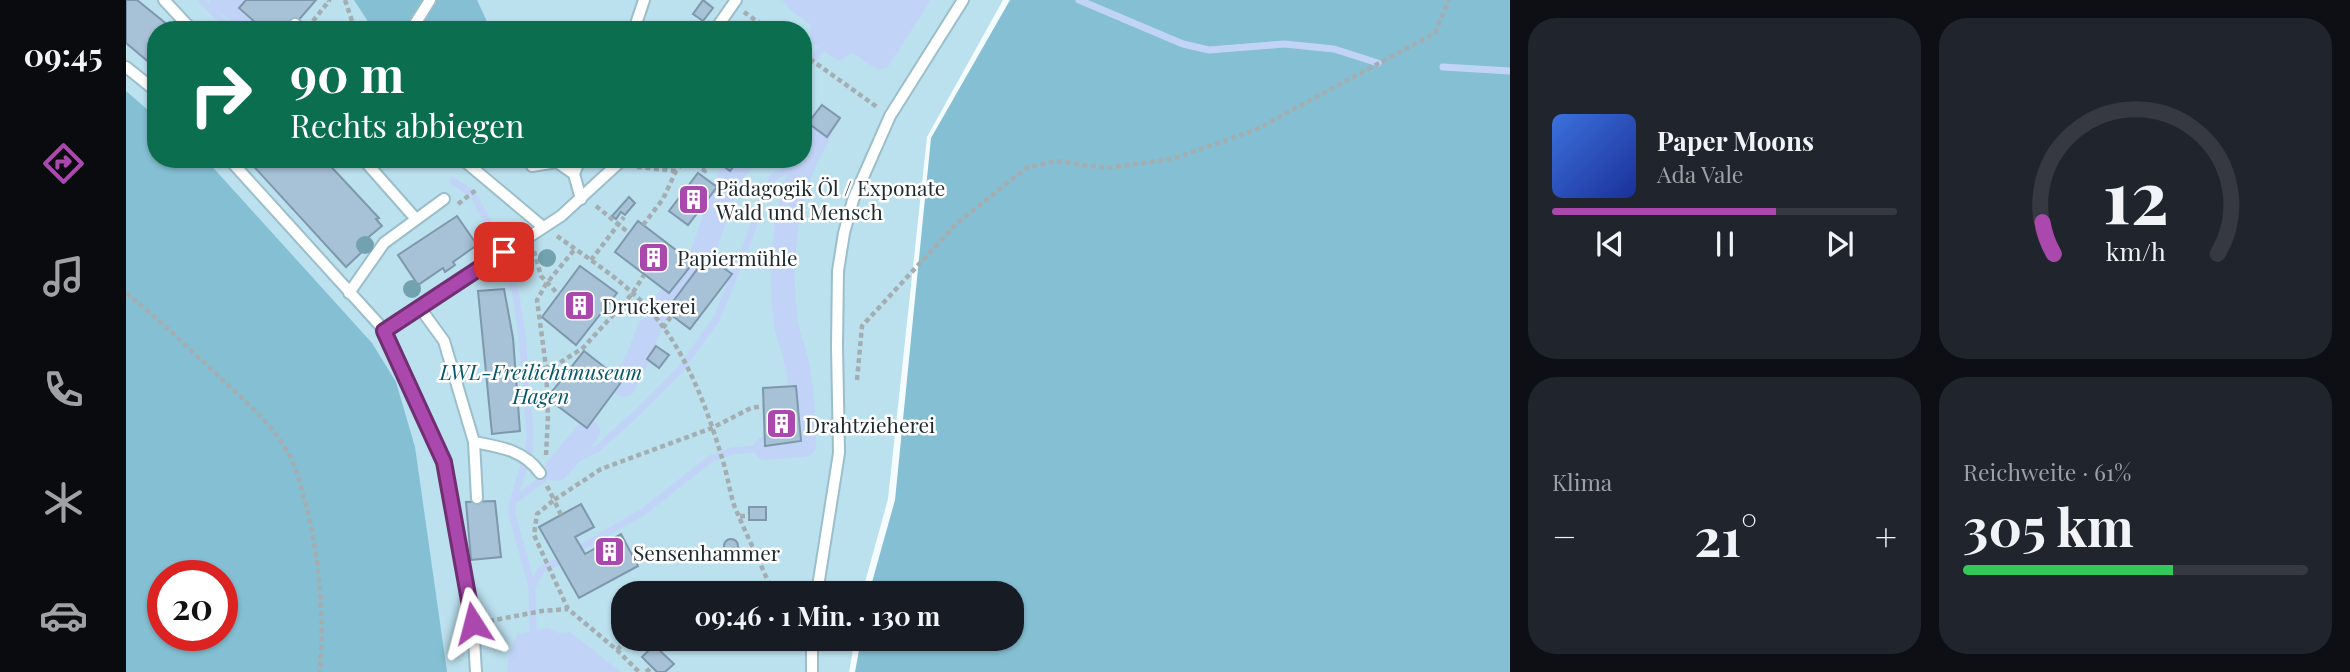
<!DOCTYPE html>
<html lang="de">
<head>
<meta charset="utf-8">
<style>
  :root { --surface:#171b24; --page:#20242c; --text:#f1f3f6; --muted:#9ea1a6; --line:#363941; --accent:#ab48ae }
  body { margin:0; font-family:"Playfair Display",serif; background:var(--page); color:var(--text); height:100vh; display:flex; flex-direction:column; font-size:26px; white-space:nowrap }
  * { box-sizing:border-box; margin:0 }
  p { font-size:23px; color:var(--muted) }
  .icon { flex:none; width:38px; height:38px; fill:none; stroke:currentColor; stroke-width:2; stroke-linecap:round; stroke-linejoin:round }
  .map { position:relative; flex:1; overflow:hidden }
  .sheet { display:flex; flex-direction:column; gap:18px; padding:18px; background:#0d0f14; width:840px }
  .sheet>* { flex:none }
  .hud { position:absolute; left:21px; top:21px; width:665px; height:147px; border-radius:28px; box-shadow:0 2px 5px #0004; background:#0b6e4f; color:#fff; overflow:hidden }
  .speed { position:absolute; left:21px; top:560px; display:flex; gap:14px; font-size:35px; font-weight:700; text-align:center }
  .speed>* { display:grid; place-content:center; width:91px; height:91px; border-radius:50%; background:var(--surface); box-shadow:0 2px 5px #0004; line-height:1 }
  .speed .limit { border:10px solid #d22; background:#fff; color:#111 }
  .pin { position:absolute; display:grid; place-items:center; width:60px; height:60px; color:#fff; margin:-30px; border-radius:14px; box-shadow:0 4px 10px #0006 }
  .me { position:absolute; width:77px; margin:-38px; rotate:351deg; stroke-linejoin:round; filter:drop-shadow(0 0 5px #0008) }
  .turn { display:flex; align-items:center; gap:24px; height:147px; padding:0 28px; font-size:32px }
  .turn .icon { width:91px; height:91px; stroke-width:2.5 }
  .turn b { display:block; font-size:49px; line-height:60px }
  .big { font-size:52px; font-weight:700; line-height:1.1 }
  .sheet .widget { flex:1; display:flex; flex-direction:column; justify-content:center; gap:10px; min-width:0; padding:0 24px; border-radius:28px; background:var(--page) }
  .sheet .dial { align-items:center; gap:0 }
  .dial svg { height:182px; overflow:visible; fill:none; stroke:var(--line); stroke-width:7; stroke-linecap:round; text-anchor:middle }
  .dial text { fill:var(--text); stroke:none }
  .song { display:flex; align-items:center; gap:21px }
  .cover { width:84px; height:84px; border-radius:10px; background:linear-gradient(135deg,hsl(220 70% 55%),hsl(230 70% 35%)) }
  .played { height:7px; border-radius:4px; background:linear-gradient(90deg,var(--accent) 65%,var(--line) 65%) }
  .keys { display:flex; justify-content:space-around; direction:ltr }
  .heat { display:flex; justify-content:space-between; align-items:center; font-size:38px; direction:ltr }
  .charge { height:10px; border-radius:5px; background:linear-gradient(90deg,#34c759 61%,var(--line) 0) }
  .sheet .tiles { flex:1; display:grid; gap:18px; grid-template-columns:repeat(2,1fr) }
  .trip { position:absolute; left:485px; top:581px; width:413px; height:70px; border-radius:28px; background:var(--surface); box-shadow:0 2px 5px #0004; font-weight:700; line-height:70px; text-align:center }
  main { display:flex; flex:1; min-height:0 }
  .tab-bar { display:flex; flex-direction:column; width:126px; justify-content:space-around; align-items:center; background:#090b0e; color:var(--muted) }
  .tab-bar .icon { width:49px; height:49px }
  .tab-bar .selected { color:var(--accent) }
  .tab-bar b { font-size:32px; color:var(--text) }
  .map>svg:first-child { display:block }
  .green { fill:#bbe0ee; fill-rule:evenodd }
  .forest { fill:#85bfd3; fill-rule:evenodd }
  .water { fill:#c1d4f7 }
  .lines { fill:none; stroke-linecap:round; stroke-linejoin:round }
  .stream { stroke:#c1d4f7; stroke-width:7 }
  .canal { stroke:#c1d4f7; stroke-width:24 }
  .building { fill:#a7c1d7; stroke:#7d97ab; stroke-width:2 }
  .service-casing { stroke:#9bbecb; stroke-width:14 }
  .path { stroke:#a4aeb1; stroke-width:4.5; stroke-dasharray:5 3.5; stroke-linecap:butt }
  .service { stroke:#fff; stroke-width:10 }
  .tree { fill:#72a2af }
  .route-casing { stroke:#6f2f71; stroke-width:18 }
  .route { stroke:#ab48ae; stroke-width:12 }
  .labels { text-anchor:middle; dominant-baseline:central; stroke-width:5; stroke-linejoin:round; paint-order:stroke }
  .poi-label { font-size:21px; fill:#1d2b30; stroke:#fff; text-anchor:start }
  .park-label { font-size:21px; font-style:italic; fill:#06586d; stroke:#fff }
</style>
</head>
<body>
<main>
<nav class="tab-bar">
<b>09:45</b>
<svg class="icon selected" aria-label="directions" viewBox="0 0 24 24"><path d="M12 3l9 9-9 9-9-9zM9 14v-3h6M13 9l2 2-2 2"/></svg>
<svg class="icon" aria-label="music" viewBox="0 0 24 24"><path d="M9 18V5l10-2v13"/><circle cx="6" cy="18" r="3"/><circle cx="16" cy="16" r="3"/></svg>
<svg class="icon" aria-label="phone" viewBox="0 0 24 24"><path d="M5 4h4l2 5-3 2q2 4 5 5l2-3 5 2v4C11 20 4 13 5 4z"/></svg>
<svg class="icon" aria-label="climate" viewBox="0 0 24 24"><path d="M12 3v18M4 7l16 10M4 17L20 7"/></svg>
<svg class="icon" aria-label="car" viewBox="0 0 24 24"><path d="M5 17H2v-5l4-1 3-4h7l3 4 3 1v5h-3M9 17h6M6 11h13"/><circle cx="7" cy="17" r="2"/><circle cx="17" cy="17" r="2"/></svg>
</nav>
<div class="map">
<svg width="1384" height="672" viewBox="0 0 1384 672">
  <rect width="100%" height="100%" fill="#f5fcff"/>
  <path class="green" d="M 0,0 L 877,0 L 801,137 L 762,499 L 736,593 L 497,593 L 497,639 L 729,639 L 723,672 L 211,672 L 0,248 ZM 30,30 L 677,30 L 677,159 L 30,159 Z"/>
  <path class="forest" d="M 228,0 L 351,0 L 365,30 L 245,30 L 241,20 Z
    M 884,0 L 1384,0 L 1384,672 L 729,672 L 735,639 L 886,639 L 886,593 L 743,593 L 769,500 L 805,138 Z
    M 0,91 L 30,117 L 30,159 L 78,159 L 82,162 L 246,343 L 270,382 L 289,447 L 321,672 L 0,672 ZM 37,576 L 96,576 L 96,635 L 37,635 Z"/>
  <path class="water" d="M 656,0 L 805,0 L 761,68 L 752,70 L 727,53 L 712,61 L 685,42 L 684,24 L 664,10 Z
    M 422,628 L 432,633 L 444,632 L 495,672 L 381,672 L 382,655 L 391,634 Z"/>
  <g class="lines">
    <path class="stream" d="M 75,0 L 105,30
      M 953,0 L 1057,44 L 1083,50 L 1158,44 L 1208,49 L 1252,63
      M 1317,67 L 1384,71
      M 677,72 L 695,49
      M 327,181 L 344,192
      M 349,198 L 372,242 L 390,295 L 396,335 L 404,434 L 403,450 L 387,501 L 386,514 L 406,587 L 407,631
      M 387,501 L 431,469 L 472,448 L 512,412 L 554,370 L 591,318 L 622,241 L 637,196 L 647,177 L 659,171 L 666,159
      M 456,547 L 517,512 L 584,459 L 606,451 L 640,448
      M 406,587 L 415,570 L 433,561"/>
    <path class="canal" d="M 96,0 L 109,9 L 129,30
      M 535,309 L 576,255 L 603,177 L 618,159
      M 498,385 L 512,358 L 523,329
      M 640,448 L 678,445 C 677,417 677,388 670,360 C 668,348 662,336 660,324 C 651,259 660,188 694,132
      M 431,469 L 462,432"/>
  </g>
  <path class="building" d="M 0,0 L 11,0 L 48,30 L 30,30 L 30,62 L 25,64 L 0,43 Z
    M 120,0 L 190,0 L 164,30 L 138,30 L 113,8 Z
    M 577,0 L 587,8 L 577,21 L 567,14 Z
    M 696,105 L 714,118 L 701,137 L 682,123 Z
    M 121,159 L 198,159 L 253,218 L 250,219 L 256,226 L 233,245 L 238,250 L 220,267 Z
    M 588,159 L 613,159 L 604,171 Z
    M 572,173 L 591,187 L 562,225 L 543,211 Z
    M 503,197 L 509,203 L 499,215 L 495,212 L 490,219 L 486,216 Z
    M 331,216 L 351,245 L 327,262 L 329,265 L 319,272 L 317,268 L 292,285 L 272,255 Z
    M 512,221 L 567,263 L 543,293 L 489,252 Z
    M 581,256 L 606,274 L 564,329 L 540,311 Z
    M 454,266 L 491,293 L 450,345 L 416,317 Z
    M 378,289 L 387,338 L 394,431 L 366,434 L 352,291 Z
    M 530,346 L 543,355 L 533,368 L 521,359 Z
    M 458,351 L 496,381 L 461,428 L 421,398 Z
    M 670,386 L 675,441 L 639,446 L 637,388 Z
    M 369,501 L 375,557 L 345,560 L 340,502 Z
    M 455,504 L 468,527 L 449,537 L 459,554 L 495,534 L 512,566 L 453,598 L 413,527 Z
    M 623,507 L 640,507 L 640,520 L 623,520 Z
    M598 546a7 7 0 1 1 14 0a7 7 0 1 1-14 0Z
    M 528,645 L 548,664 L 539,672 L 531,672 L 516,657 Z"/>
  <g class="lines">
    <defs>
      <path id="service" d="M 38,0 L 66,30
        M 169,24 L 176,30
        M 282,30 L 289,24 L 304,0
        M 508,30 L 518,0
        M 589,30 L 610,0
        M 0,67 L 30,91
        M 103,159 L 259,331
        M 237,159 L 290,219
        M 336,159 L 417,227
        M 454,159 L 448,174 L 455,199
        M 406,166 L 431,162 L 448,174
        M 223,293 L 258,243 L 318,199
        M 294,308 L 318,341 L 348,442 C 374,447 398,450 414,473
        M 348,442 L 351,498
        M 691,593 L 713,453 L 711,346 L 712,271 L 718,233 L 727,200 L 764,116 L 837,0
        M 350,672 L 347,623 L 318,462 L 259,331 L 435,216 L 497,159
        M 686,672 L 686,639"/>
    </defs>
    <use href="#service" class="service-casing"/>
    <path class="path" d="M 219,0 L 229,30
      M 618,12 L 643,30
      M 187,21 L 203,1 L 202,0
      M 677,54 L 751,107
      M 562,159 L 579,171 L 587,159
      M 511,167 L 550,171
      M 332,204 L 350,190
      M 470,206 L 503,233
      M 517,225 L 537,199 L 550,171 L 559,159
      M 431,236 C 464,260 500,282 527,314 C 561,354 581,408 596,458 C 601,473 603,489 608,505 C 620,534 635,564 647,593
      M 408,251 L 415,276 L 432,294
      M 465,260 L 498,217
      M 0,293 C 31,317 59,345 87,371 C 114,397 144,420 162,453 C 172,470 176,490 181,509 C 194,563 198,616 194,672
      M 537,328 L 546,315
      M 420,367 L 427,367 L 439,373
      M 427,367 L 457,348 L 506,294 L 518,275
      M 731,380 L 736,326 L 830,224 L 900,168 L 930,161 L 980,168 L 1046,159 L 1129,130 L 1309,33 L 1323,0
      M 420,455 L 422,416 L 420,367 L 411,300 L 420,284 L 449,249
      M 421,486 L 428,500 L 411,514 L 408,535 L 442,609 L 491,650 L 513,672
      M 435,515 L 428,500 L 475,469 L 586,428 L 625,408 L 637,406
      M 614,516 L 623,516
      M 363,621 L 416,611 L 442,609
      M 491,650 L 501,640
      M 520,672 L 526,667"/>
    <use href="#service" class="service"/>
  </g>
  <g class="tree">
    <circle cx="239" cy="245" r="9"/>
    <circle cx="421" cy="258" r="9"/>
    <circle cx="286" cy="289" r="9"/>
  </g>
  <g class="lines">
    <defs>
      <path id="route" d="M 347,623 L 318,462 L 258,331 L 378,252"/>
    </defs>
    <use href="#route" class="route-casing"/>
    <use href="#route" class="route"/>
  </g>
  <defs>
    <symbol id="building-square" viewBox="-11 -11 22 22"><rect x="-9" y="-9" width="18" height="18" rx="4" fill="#ab48ae" stroke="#fff"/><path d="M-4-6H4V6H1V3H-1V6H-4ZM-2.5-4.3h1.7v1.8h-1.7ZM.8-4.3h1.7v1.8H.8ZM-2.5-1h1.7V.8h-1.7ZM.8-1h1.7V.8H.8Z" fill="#fff"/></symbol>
  </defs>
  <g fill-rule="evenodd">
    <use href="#building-square" x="550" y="182" width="35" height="35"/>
    <use href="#building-square" x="510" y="240" width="35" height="35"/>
    <use href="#building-square" x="436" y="288" width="35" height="35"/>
    <use href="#building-square" x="638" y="406" width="35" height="35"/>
    <use href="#building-square" x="466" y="534" width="35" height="35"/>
  </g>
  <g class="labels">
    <g class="poi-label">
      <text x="590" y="187">Pädagogik Öl / Exponate<tspan x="590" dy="24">Wald und Mensch</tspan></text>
      <text x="551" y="257">Papiermühle</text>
      <text x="476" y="305">Druckerei</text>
      <text x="679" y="424">Drahtzieherei</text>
      <text x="507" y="552">Sensenhammer</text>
    </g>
    <g class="park-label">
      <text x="415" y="371">LWL-Freilichtmuseum<tspan x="415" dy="24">Hagen</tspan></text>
    </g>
  </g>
</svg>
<div class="speed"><div class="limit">20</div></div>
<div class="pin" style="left:378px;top:252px;background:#d93025"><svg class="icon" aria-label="arrive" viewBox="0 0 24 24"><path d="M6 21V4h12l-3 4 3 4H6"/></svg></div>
<svg class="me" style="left:347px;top:623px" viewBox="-20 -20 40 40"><path d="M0-17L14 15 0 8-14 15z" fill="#ab48ae" stroke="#fff" stroke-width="4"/></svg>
<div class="trip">09:46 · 1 Min. · 130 m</div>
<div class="hud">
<div class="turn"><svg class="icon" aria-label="right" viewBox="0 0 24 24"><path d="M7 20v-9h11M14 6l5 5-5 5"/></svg><div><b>90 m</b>Rechts abbiegen</div></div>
</div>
</div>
<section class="sheet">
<div class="tiles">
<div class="widget">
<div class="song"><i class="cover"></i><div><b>Paper Moons</b><p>Ada Vale</p></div></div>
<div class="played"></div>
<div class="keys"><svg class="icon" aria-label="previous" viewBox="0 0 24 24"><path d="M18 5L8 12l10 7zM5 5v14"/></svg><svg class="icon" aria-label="pause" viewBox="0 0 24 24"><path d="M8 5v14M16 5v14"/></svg><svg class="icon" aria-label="next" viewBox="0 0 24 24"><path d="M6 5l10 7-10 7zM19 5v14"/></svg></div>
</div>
<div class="widget dial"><svg viewBox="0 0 100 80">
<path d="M14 69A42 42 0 1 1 86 69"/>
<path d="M14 69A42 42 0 0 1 9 55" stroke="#ab48ae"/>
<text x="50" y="56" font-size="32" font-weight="700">12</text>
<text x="50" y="72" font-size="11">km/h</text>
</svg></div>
<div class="widget"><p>Klima</p>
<div class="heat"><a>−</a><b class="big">21°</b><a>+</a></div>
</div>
<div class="widget"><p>Reichweite · 61%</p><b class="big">305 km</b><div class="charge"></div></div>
</div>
</section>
</main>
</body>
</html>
